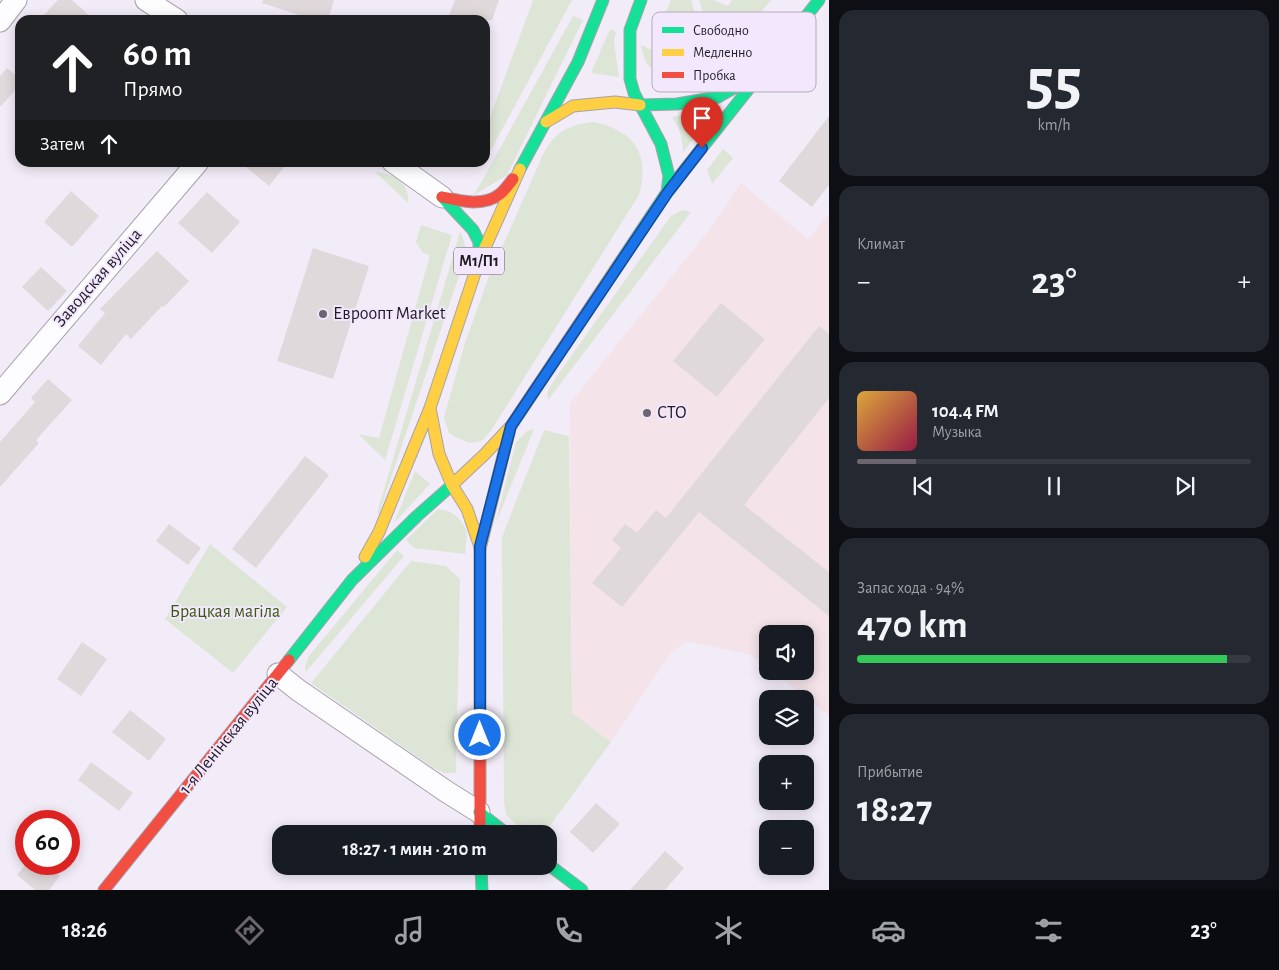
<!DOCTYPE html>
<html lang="ru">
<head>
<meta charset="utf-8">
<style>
  :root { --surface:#171b24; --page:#242831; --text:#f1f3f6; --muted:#9ea1a6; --line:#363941; --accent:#6a656e }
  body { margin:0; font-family:"Alegreya Sans",sans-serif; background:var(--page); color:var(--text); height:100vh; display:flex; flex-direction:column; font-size:19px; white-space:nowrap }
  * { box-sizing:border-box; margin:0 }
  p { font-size:16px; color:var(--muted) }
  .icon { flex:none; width:28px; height:28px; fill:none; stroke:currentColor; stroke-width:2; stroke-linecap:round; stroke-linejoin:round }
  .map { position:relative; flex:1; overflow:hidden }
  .sheet { display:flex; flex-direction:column; gap:10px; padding:10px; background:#0d0f14; width:450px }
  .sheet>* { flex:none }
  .top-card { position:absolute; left:15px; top:15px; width:475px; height:152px; border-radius:15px; box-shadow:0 2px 12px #0003; background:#202124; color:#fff; overflow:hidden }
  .buttons { position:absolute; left:759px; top:625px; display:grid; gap:10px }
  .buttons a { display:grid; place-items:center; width:55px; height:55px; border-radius:10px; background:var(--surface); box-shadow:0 2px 12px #0003; font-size:25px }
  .speed { position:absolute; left:15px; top:810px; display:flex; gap:10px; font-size:25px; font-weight:700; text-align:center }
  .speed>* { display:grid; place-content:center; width:65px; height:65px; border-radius:50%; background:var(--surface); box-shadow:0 2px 12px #0003; line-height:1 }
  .speed .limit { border:8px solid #d22; background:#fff; color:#111 }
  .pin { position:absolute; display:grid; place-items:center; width:42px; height:42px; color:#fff; margin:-51px -21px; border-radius:50% 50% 50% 0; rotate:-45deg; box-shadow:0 0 5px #0007 }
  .pin .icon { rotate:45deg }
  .me { position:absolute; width:55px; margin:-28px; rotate:0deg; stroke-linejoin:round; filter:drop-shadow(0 0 4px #0008) }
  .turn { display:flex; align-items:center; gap:18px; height:105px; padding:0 25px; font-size:22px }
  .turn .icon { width:65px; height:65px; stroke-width:2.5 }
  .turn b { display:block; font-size:35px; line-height:42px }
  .then { display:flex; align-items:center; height:48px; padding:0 25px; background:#0003; gap:10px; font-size:19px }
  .big { font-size:38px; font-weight:600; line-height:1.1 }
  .sheet .card { flex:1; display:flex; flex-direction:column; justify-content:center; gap:8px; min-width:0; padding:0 18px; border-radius:15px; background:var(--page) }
  .sheet .dial { align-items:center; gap:0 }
  .dial b { font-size:65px; line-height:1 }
  .song { display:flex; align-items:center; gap:15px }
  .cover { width:60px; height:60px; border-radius:8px; background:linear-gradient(135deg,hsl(40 70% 55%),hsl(340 70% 35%)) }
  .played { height:5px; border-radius:2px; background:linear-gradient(90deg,var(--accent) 15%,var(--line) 15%) }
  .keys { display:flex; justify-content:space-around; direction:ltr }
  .heat { display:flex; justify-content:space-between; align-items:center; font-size:28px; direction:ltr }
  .charge { height:8px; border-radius:4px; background:linear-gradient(90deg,#34c759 94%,var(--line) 0) }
  .trip { position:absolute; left:272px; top:825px; width:285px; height:50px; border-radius:15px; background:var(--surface); box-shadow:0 2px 12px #0003; font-weight:600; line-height:50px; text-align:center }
  .menu { display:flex; height:80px; justify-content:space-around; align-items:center; background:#090b0e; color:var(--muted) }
  .menu .icon { width:35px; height:35px }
  .menu .active { color:var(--accent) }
  .menu b { font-size:22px; color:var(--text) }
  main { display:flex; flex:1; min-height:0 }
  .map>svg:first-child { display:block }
  .commercial { fill:#f4e3e9 }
  .green { fill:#dde5d7 }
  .building { fill:#e0d9dc }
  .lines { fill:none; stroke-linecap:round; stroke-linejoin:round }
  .street-casing { stroke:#a7a2ab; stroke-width:23 }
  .fast-casing { stroke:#a7a2ab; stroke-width:13 }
  .slow-casing { stroke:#a7a2ab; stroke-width:13 }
  .jam-casing { stroke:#a7a2ab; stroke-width:13 }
  .street { stroke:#fdfcfe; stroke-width:21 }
  .fast { stroke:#16e098; stroke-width:11 }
  .slow { stroke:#ffcf43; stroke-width:11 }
  .jam { stroke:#f24e42; stroke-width:11 }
  .route-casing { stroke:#114b97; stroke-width:12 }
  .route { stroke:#1a73e8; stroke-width:9 }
  .poi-dot { fill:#6a656e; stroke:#f2e7fd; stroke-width:2 }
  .labels { text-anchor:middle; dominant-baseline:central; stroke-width:4; stroke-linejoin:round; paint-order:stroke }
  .shield { fill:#f2e7fd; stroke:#5f5964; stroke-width:1 }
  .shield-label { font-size:16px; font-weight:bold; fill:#201c23 }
  .street-label { font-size:18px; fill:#201c23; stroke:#f2e7fd }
  .poi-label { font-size:18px; fill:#201c23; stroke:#f2e7fd; text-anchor:start }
  .park-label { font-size:18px; fill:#3a590c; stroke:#f2e7fd }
  .key { fill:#f2e7fd; stroke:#b3aabc; stroke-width:1 }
  .key-label { font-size:14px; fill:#201c23 }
</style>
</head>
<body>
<main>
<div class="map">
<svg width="829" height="890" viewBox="0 0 829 890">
  <rect width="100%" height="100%" fill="#f2ecf8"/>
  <path class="commercial" d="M 741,183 L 808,239 L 829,214 L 829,716 L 773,671 L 805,671 L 805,634 L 768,634 L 767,667 L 752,655 L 686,641 L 671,653 L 611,742 L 572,714 L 570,403 L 710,229 Z"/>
  <path class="green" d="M 533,0 L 572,0 L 485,161 L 485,131 Z
    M 671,0 L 691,0 L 712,66 L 655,38 Z
    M 699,0 L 713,0 L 728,6 L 732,0 L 771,0 L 719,63 Z
    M 573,16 L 583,20 L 507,175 L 474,195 Z
    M 610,29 L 616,32 L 614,42 L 619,77 L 591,73 Z
    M 641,45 L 714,79 C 707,83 700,86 692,86 C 677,86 651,74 645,60 C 643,55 642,50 641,45 Z
    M 715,109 L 683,153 C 683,139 680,129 672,117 Z
    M 594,122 C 635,131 650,154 639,195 L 492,429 L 483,440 L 477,442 L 469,443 L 455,437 L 449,433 L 444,418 L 446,410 L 465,343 L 488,279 L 541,159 C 553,133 565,125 594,122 Z
    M 723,149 L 733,158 L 712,184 L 707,170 Z
    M 375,172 C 394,173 410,183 408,203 Z
    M 682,210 L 691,212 L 548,400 L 547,393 L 554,380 L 671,216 Z
    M 421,225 L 452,235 L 385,460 L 358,434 L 379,438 L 430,255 L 423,253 L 416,242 Z
    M 460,232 C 467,244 466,253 462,267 L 379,514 L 377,513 Z
    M 534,429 L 495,525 L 516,442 L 527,431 Z
    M 544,430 L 569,436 L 572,713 L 611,742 L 544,834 L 527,834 L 506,815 L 504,802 L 502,537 Z
    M 415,471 L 430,484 L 394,523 Z
    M 438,509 C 451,510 461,517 466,530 C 468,536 465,547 465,554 L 414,548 L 406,540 Z
    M 210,544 L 287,607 L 233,673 L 165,619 Z
    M 397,550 L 404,556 L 306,672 L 305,666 L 309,656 Z
    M 411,561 L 446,566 L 460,579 L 456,773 L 444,773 L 432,767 L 311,683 Z"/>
  <path class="building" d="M 58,0 L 72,0 L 94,20 L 39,20 Z
    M 263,0 L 334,0 L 328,20 L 314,20 L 262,3 Z
    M 455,0 L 499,0 L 492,20 L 447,20 Z
    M 7,68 L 20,79 L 20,85 L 0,107 L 0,76 Z
    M 829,116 L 829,185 L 812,207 L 779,181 Z
    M 240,162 L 288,162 L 269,186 Z
    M 71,191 L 99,216 L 72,247 L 44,222 Z
    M 207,192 L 240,222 L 212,253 L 178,223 Z
    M 313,248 L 369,266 L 333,379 L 277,361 Z
    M 157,251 L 189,281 L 164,307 L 162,306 L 131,339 L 126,334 L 101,365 L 78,346 L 105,313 L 100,309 Z
    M 41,267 L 67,291 L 48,311 L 22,287 Z
    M 721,303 L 765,339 L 717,397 L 673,361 Z
    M 819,326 L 829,334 L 829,398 L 744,505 L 829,572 L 829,616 L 699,512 L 622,607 L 592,583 L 621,548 L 612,540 L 625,524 L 637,533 L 656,510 L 666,518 Z
    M 48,379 L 72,400 L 36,440 L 39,443 L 0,487 L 0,442 L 35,402 L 31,398 Z
    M 305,456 L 329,475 L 256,568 L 232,549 Z
    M 169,524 L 201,548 L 188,565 L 156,541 Z
    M 82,642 L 107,659 L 81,696 L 57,679 Z
    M 130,710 L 166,739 L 149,761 L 112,732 Z
    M 91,762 L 133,793 L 119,811 L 78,780 Z
    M 596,803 L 620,824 L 593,853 L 570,832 Z
    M 665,851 L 684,868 L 665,890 L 630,890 Z
    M 26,864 L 45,864 L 60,876 L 49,890 L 35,890 L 17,875 Z"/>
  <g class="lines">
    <defs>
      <path id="street" d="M 146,0 L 177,20
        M 0,21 L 16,0
        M 393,162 L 442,197
        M 0,394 L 198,162
        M 278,674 L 298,690 L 447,792 L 479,812"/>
      <path id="fast" d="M 640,105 L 677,104 L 718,97 L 751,78
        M 520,169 L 578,62 L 603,0
        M 667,192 L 819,0
        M 442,197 L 473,230 L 479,242 L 479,261
        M 615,270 L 667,192 L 669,176 L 661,144 L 634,93 L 630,79 L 630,30 L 641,0
        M 289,660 L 352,580 L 417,516 L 452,485
        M 479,812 L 507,834
        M 549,865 L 582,890
        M 481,866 L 482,890"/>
      <path id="slow" d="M 546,122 L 573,106 L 615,102 L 640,105
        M 452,485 L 485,454 L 511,426 L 615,270
        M 480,547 L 467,509 L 452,485 L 439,454 L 430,408 L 479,261 L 520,169
        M 480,549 L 509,432
        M 365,557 L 379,532 L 430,408"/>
      <path id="jam" d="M 442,197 C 460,201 484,207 500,194 C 505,190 509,184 513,179
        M 480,549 L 480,834
        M 104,890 L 289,660"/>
    </defs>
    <use href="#street" class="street-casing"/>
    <use href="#fast" class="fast-casing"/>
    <use href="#slow" class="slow-casing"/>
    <use href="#jam" class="jam-casing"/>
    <use href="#street" class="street"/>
    <use href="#fast" class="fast"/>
    <use href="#slow" class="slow"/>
    <use href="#jam" class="jam"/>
  </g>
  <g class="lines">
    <defs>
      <path id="route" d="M 480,735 L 480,546 L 511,426 L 668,192 L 702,148"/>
    </defs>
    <use href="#route" class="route-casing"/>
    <use href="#route" class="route"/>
  </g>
  <g class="poi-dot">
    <circle cx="323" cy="314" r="5"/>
    <circle cx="647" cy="413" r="5"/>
  </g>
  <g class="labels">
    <rect class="shield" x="454" y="247.5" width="50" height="27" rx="4"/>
    <g class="shield-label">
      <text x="479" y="261">М1/П1</text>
    </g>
    <g class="street-label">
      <text transform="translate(98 278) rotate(-49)">Заводская вуліца</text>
      <text transform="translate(229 736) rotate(-51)">1-я Ленінская вуліца</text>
    </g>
    <g class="poi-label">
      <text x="333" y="314">Евроопт Market</text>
      <text x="657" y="413">СТО</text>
    </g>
    <g class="park-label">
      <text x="225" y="612">Брацкая магіла</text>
    </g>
  </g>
  <rect x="652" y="12" width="164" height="80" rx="8" class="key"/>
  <rect x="662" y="27" width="22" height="6" fill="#16e098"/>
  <rect x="662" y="49" width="22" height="7" fill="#ffcf43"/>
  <rect x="662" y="72" width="22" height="6" fill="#f24e42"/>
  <g class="key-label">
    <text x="693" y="35">Свободно</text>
    <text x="693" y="57">Медленно</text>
    <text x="693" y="80">Пробка</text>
  </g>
</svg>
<div class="buttons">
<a><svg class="icon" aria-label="sound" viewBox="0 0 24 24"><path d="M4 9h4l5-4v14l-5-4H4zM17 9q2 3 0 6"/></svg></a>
<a><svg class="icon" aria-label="layers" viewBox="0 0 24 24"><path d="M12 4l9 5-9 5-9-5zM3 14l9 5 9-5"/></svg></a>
<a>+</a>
<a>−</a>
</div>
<div class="speed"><div class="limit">60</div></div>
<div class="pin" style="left:702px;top:148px;background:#d93025"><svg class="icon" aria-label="arrive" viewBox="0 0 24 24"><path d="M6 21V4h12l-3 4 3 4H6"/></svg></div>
<svg class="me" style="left:480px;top:735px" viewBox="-20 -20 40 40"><circle r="17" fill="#1a73e8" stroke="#fff" stroke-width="3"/><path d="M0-11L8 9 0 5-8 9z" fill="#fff"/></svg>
<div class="trip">18:27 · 1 мин · 210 m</div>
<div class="top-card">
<div class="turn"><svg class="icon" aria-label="ahead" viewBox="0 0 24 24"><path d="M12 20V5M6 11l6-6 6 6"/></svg><div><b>60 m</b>Прямо</div></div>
<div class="then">Затем<svg class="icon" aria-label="ahead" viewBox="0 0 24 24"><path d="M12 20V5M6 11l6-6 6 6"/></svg></div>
</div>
</div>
<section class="sheet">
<div class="card dial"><b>55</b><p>km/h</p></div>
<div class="card"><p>Климат</p>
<div class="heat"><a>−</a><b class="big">23°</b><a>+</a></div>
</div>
<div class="card">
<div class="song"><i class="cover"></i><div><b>104.4 FM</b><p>Музыка</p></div></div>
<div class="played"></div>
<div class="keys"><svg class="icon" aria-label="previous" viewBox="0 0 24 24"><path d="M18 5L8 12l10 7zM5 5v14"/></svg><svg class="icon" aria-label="pause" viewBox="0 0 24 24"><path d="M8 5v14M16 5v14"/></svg><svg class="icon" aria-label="next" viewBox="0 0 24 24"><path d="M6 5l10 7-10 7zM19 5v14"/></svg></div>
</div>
<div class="card"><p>Запас хода · 94%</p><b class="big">470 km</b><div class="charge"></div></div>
<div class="card"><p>Прибытие</p><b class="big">18:27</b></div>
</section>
</main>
<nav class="menu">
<b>18:26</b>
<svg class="icon active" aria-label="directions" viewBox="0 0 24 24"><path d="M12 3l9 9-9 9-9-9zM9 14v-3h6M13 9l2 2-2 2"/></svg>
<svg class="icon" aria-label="music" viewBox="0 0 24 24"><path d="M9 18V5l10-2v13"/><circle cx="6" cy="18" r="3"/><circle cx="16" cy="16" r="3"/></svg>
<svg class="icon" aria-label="phone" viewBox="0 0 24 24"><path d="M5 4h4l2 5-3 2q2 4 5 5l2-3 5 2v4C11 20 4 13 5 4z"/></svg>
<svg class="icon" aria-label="climate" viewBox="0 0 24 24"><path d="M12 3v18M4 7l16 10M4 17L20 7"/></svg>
<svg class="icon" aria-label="car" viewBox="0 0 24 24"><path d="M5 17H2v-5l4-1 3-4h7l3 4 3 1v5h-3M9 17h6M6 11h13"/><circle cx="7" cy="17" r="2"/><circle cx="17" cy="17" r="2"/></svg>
<svg class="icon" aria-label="filters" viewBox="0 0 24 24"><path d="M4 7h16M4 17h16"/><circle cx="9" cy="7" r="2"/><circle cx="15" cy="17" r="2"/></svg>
<b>23°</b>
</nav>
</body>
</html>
